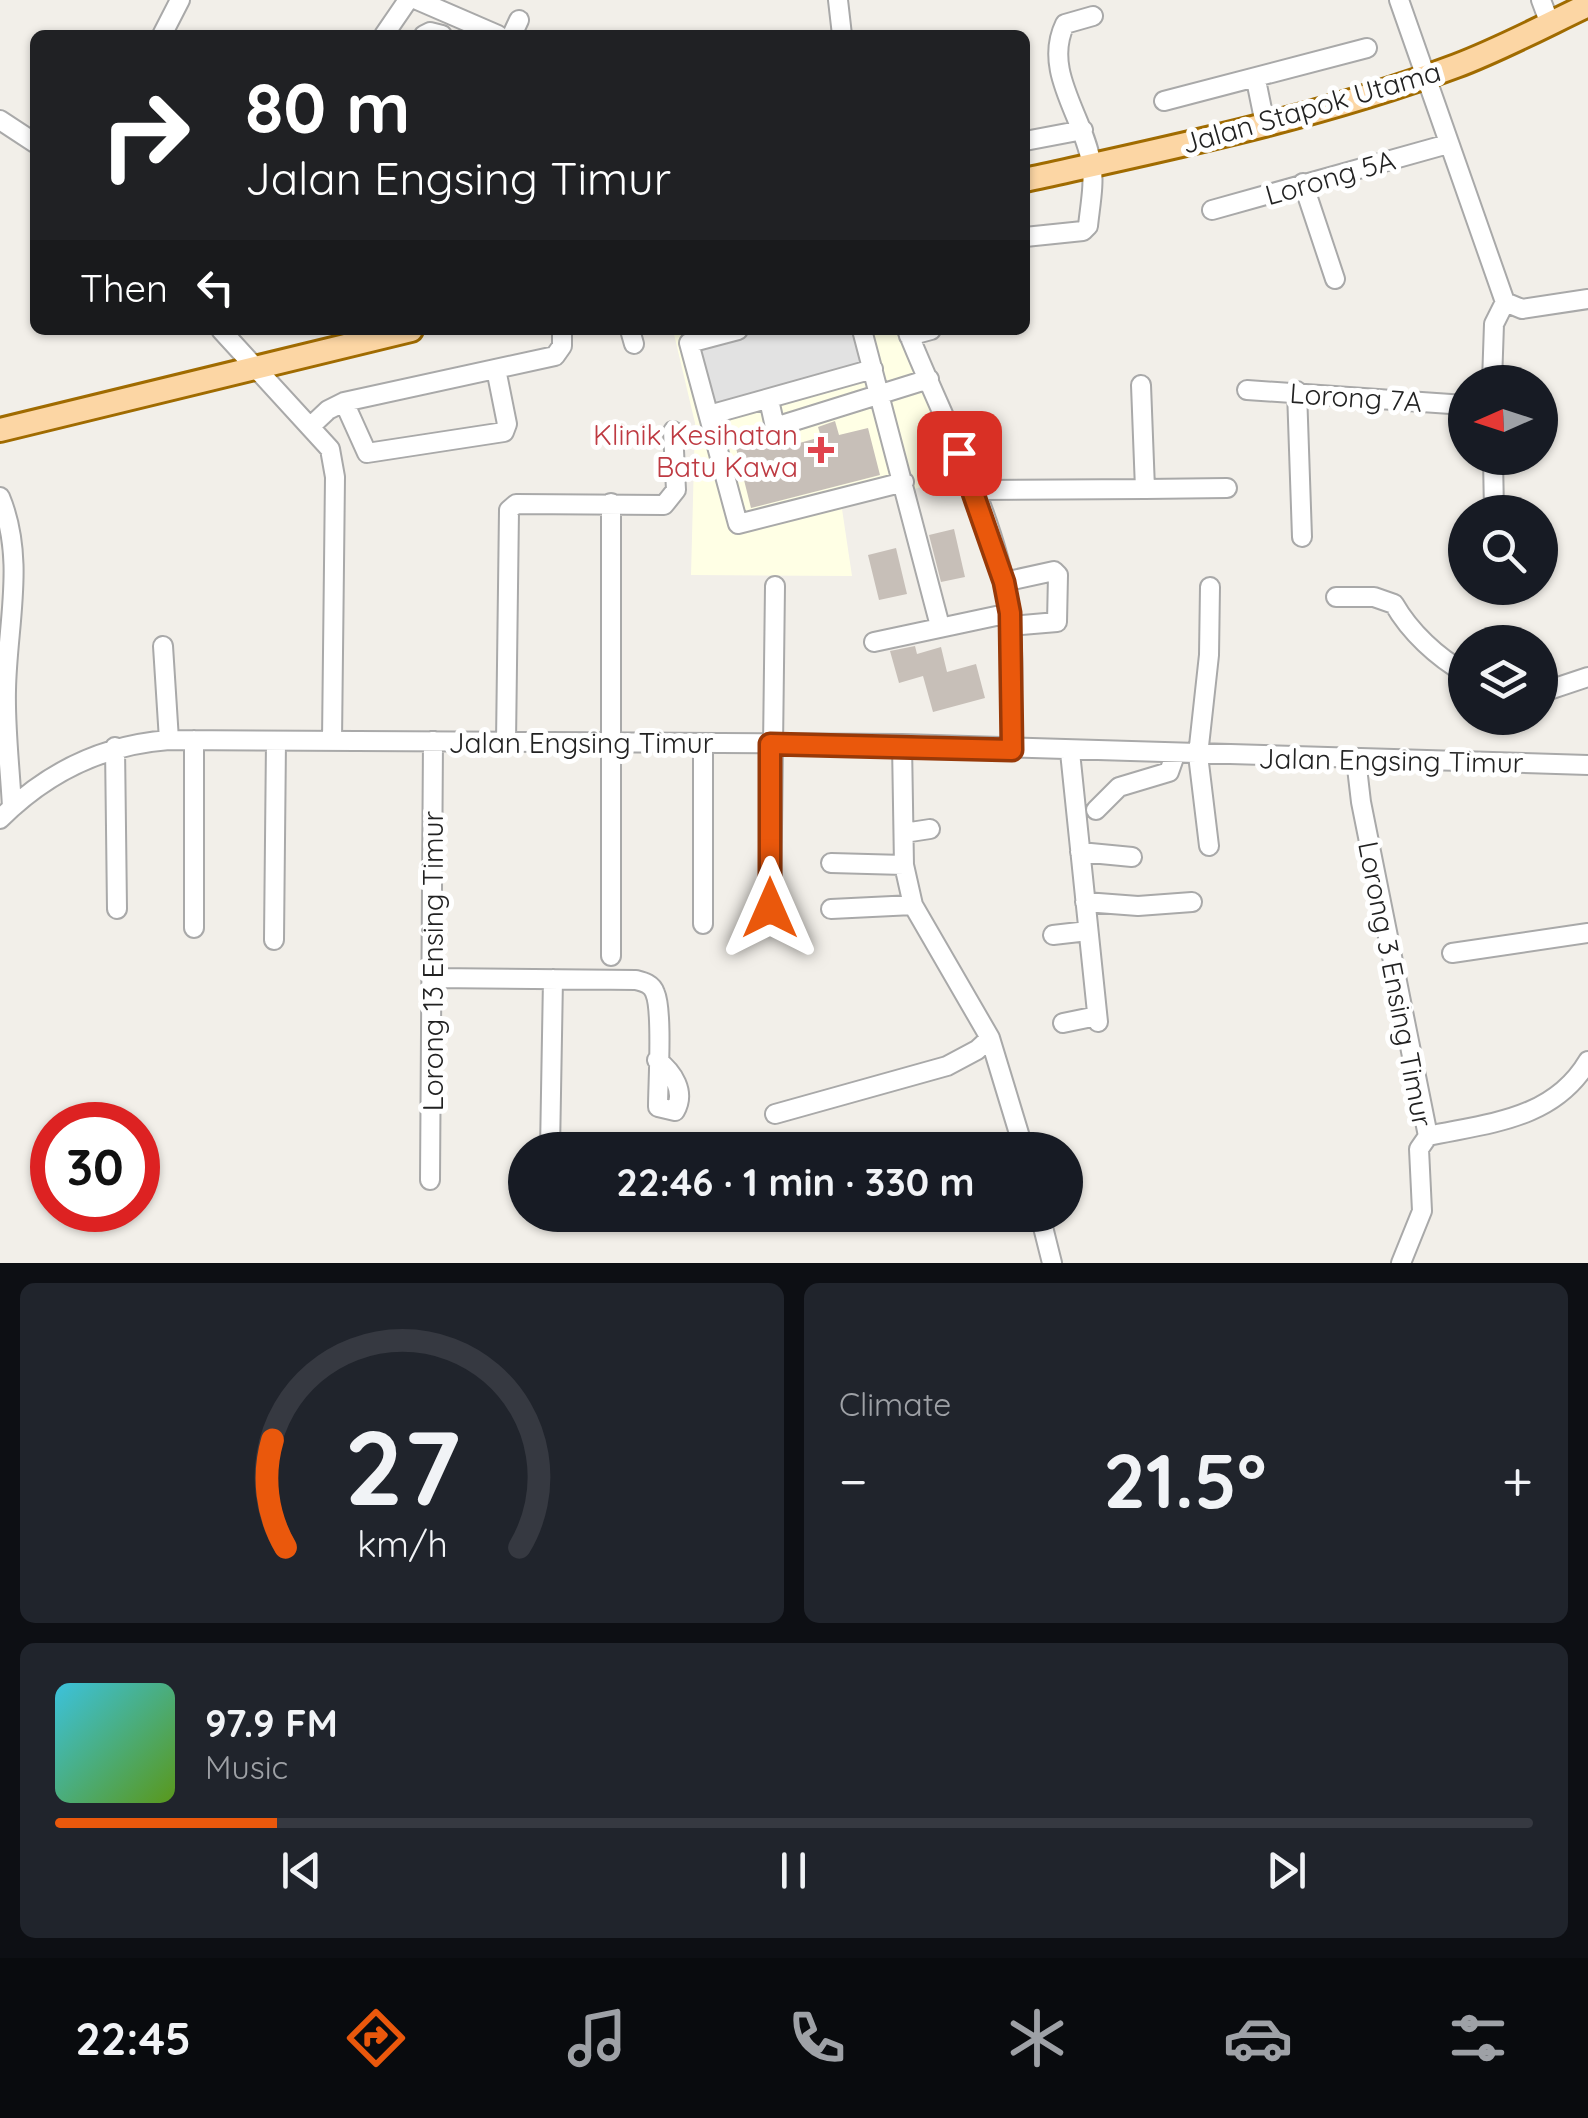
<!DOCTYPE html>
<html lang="en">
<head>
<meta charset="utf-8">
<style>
  :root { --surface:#171b24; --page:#20242c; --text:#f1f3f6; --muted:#9ea1a6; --line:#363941; --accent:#ea580c }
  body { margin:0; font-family:Quicksand,sans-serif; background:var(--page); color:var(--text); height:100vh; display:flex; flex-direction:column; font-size:38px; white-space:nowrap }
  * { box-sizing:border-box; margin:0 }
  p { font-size:32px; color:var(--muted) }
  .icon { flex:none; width:55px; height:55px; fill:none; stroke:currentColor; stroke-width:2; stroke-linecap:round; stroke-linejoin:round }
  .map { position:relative; height:1263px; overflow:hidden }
  .details { display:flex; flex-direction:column; gap:20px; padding:20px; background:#0d0f14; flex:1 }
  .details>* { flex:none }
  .hud { position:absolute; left:30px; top:30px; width:1000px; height:305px; border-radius:15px; box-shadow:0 2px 8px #0004; background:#202124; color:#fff; overflow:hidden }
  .needle { width:65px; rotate:267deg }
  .fabs { position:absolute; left:1448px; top:365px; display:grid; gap:20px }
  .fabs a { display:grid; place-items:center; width:110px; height:110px; border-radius:50%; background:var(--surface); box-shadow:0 2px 8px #0004; font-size:50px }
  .speed { position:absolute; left:30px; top:1102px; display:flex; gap:20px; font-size:50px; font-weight:700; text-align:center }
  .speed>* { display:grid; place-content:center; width:130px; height:130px; border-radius:50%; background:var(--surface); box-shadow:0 2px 8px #0004; line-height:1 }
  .speed .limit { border:15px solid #d22; background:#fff; color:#111 }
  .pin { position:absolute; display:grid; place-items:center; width:85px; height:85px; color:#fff; margin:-42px; border-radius:20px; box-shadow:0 5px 15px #0006 }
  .me { position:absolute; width:110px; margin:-55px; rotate:0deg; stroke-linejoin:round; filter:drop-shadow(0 0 8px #0008) }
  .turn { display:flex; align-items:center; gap:35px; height:210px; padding:0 50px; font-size:45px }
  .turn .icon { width:130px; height:130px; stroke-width:2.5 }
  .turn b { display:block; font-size:70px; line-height:85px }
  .then { display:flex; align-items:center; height:95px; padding:0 50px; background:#0003; gap:20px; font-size:38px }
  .big { font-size:75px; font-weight:700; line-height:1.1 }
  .details .card { flex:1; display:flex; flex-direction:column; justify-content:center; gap:15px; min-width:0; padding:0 35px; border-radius:15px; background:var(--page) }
  .details .dial { align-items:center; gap:0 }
  .dial svg { height:260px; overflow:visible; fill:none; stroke:var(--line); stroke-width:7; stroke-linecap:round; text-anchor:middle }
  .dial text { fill:var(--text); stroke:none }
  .song { display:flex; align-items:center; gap:30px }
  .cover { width:120px; height:120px; border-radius:15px; background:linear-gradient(135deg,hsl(190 70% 55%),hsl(90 70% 35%)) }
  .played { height:10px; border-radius:5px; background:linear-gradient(90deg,var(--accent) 15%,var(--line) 15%) }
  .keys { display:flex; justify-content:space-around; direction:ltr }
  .heat { display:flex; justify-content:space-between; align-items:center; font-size:55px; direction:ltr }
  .details .tiles { flex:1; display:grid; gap:20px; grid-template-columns:1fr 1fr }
  .card:last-child { grid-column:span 2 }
  .trip { position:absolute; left:508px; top:1132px; width:575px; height:100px; border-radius:50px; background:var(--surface); box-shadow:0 2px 8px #0004; font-weight:700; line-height:100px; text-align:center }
  .tab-bar { display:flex; height:160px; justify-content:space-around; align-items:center; background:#090b0e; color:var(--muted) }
  .tab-bar .icon { width:70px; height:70px }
  .tab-bar .current { color:var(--accent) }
  .tab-bar b { font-size:45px; color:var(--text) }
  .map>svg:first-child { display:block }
  .education { fill:#ffffe5 }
  .parking { fill:#e2e2e2 }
  .building { fill:#c7bfb8 }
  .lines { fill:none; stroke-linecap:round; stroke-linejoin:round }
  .minor-casing { stroke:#a9a9a9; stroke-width:22 }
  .major-casing { stroke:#a06b00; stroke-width:28 }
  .minor { stroke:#fff; stroke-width:18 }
  .major { stroke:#fcd6a4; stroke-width:22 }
  .route-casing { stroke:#983908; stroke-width:25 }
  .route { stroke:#ea580c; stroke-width:18 }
  .health-dot { fill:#e0444e; stroke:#fff; stroke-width:4 }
  .labels { text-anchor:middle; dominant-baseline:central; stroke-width:10; stroke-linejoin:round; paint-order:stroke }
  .street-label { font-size:28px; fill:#222; stroke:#fff }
  .health-label { font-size:28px; fill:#be3a42; stroke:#fff; text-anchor:end }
</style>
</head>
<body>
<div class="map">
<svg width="1588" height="1263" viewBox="0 0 1588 1263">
  <rect width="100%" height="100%" fill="#f2efe9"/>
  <path class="education" d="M 673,330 L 900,330 L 958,477 L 842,509 L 852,576 L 691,575 L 695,423 Z"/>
  <path class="parking" d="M 736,330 L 863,330 L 873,369 L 709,415 L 689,343 Z"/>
  <path class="building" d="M 835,421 L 839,435 L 868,428 L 880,475 L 751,508 L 734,440 L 760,433 L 763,443 L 783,438 L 785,447 L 821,437 L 818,427 Z
    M 954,529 L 965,577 L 941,582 L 929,535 Z
    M 896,548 L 907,594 L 879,600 L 868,555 Z
    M 915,646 L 917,654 L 941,647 L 947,672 L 976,664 L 985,698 L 933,712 L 923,676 L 899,683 L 890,651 Z"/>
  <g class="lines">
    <defs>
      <path id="minor" d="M 417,0 L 498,35
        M 838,0 L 842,35
        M 1399,0 L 1505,302
        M 1541,0 L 1550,24
        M 162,35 L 180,0
        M 384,35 L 408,0
        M 424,35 L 430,32 L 442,35
        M 512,35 L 519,20
        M 1256,80 L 1265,124
        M 1164,101 L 1367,48
        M 0,120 L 35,143
        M 1025,141 L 1083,130
        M 1303,183 L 1335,279
        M 1212,210 L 1448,144
        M 1025,237 L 1083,231 L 1088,226 C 1090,206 1095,182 1091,162 C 1084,117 1042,71 1065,24 L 1093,16
        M 1505,302 L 1522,309 L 1588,299
        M 221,330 L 330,449 L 335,477 L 332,741
        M 630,330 L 634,344
        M 738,330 L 689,343 L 738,524 L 904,482
        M 862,330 L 940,626
        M 907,330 C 941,416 998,520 1009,611 C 1015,656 1011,704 1011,750
        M 909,336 L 931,330
        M 1492,382 L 1494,324 L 1505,302
        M 1247,390 L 1465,405
        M 1297,391 L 1302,537
        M 769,400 L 775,427 L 929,379
        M 344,402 L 367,453 L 504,432 L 507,424 L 496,369
        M 709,415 L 873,369
        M 311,426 L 328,410 L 344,402 L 555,356 L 562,346 L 562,330
        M 1493,458 L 1494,512
        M 1145,489 L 1227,488
        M 975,490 L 1145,489 L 1141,385
        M 0,497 C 26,559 7,625 6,690 C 5,729 10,768 12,807
        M 1004,582 L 1054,571 L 1058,575 L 1057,622 L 1010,626
        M 1336,597 L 1374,597 L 1394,604 C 1410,632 1437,657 1465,673
        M 874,642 L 1010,613
        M 163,646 L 169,740
        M 1540,693 L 1588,677
        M 194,740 L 194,928
        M 506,742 L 509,510 L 516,504 L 664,505 L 676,490 L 673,431
        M 115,747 L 117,909
        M 1070,752 L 1098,1022
        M 1356,759 L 1361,802 L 1428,1136 L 1419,1149 L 1422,1211 L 1401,1263
        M 1096,810 L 1119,787 L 1169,772 L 1175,755
        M 0,819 C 47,772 102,745 169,740 L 902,744 L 1588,765
        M 904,833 L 930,829
        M 1209,846 L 1198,755 L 1209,655 L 1210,587
        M 1080,852 L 1132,857
        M 831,863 L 904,865
        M 1085,902 L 1138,906 L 1192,902
        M 771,908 L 775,586
        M 831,909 L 913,905
        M 703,924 L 703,743
        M 1053,935 L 1088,931
        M 274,940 L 276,741
        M 1452,953 L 1588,933
        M 611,956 L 611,503
        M 433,978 L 636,980 C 644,982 652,984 655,993 C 663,1011 658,1083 658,1107 L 675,1111 C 686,1092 673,1072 657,1060
        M 1063,1023 L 1097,1016
        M 990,1038 L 1024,1150
        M 775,1114 L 947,1066 L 977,1050 L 990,1038 L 913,905 L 904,865 L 902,744
        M 1428,1136 C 1488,1123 1553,1120 1588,1061
        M 550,1150 L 553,979
        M 430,1180 L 433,741
        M 1040,1215 L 1052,1263"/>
      <path id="major" d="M 1025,180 C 1169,148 1317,118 1456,66 C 1501,49 1544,26 1588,5
        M 0,430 L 411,330"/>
    </defs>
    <use href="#minor" class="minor-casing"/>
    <use href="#major" class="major-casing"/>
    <use href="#minor" class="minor"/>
    <use href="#major" class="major"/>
  </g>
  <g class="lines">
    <defs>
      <path id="route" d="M 770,908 L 770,744 L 1012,750 L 1010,613 L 1004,582 L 959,453"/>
    </defs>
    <use href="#route" class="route-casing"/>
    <use href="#route" class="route"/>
  </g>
  <path class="health-dot" d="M816 435h10v10h10v10h-10v10h-10v-10h-10v-10h10z"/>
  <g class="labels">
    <g class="street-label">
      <text transform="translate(1311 107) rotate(-16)">Jalan Stapok Utama</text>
      <text transform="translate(1330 177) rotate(-16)">Lorong 5A</text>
      <text transform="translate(1356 397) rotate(4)">Lorong 7A</text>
      <text x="581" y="742">Jalan Engsing Timur</text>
      <text transform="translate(1391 760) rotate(1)">Jalan Engsing Timur</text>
      <text transform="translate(432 961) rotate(-90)">Lorong 13 Ensing Timur</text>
      <text transform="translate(1396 984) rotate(79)">Lorong 3 Ensing Timur</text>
    </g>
    <g class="health-label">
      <text x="798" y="434">Klinik Kesihatan<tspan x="798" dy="32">Batu Kawa</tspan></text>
    </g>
  </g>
</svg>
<div class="fabs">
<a><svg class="needle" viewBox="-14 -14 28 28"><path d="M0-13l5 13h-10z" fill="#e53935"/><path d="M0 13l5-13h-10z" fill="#9ea1a6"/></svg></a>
<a><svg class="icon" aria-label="search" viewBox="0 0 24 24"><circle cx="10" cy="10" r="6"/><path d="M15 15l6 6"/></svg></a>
<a><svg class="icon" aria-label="layers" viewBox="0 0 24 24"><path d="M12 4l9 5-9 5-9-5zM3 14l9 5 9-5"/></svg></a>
</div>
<div class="speed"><div class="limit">30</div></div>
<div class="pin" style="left:959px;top:453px;background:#d93025"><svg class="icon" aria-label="arrive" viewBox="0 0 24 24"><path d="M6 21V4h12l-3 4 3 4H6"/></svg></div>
<svg class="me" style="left:770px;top:908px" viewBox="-20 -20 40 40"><path d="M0-17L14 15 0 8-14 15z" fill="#ea580c" stroke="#fff" stroke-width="4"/></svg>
<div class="trip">22:46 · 1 min · 330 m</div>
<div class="hud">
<div class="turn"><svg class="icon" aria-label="right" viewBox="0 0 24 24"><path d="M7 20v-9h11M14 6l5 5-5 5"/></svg><div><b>80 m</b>Jalan Engsing Timur</div></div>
<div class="then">Then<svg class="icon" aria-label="left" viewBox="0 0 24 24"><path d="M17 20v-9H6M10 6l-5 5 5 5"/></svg></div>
</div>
</div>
<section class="details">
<div class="tiles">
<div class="card dial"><svg viewBox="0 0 100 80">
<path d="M14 69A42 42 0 1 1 86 69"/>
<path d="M14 69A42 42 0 0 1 10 36" stroke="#ea580c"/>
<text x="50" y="56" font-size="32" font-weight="700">27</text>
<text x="50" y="72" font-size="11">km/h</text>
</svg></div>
<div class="card"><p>Climate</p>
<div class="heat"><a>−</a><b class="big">21.5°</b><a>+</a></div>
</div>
<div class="card">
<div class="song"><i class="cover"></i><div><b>97.9 FM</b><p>Music</p></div></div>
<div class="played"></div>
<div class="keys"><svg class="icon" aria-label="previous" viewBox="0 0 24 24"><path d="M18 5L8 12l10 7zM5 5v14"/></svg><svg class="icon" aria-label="pause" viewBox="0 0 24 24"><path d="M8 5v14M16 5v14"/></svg><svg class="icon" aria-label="next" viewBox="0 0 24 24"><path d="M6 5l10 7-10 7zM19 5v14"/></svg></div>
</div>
</div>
</section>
<nav class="tab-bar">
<b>22:45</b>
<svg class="icon current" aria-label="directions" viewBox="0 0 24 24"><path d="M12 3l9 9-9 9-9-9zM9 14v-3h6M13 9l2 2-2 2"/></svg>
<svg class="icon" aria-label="music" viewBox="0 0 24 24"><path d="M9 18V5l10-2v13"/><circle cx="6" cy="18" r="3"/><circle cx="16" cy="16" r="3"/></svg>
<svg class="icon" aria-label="phone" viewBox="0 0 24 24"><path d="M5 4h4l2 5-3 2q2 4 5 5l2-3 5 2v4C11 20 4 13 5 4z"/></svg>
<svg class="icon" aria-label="climate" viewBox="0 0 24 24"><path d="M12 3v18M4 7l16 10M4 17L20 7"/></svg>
<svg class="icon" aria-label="car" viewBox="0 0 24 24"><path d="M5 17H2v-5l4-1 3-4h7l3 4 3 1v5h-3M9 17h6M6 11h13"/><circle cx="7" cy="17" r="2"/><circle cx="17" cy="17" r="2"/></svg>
<svg class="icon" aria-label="filters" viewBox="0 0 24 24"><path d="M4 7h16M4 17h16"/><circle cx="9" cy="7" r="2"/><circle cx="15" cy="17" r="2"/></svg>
</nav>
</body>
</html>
